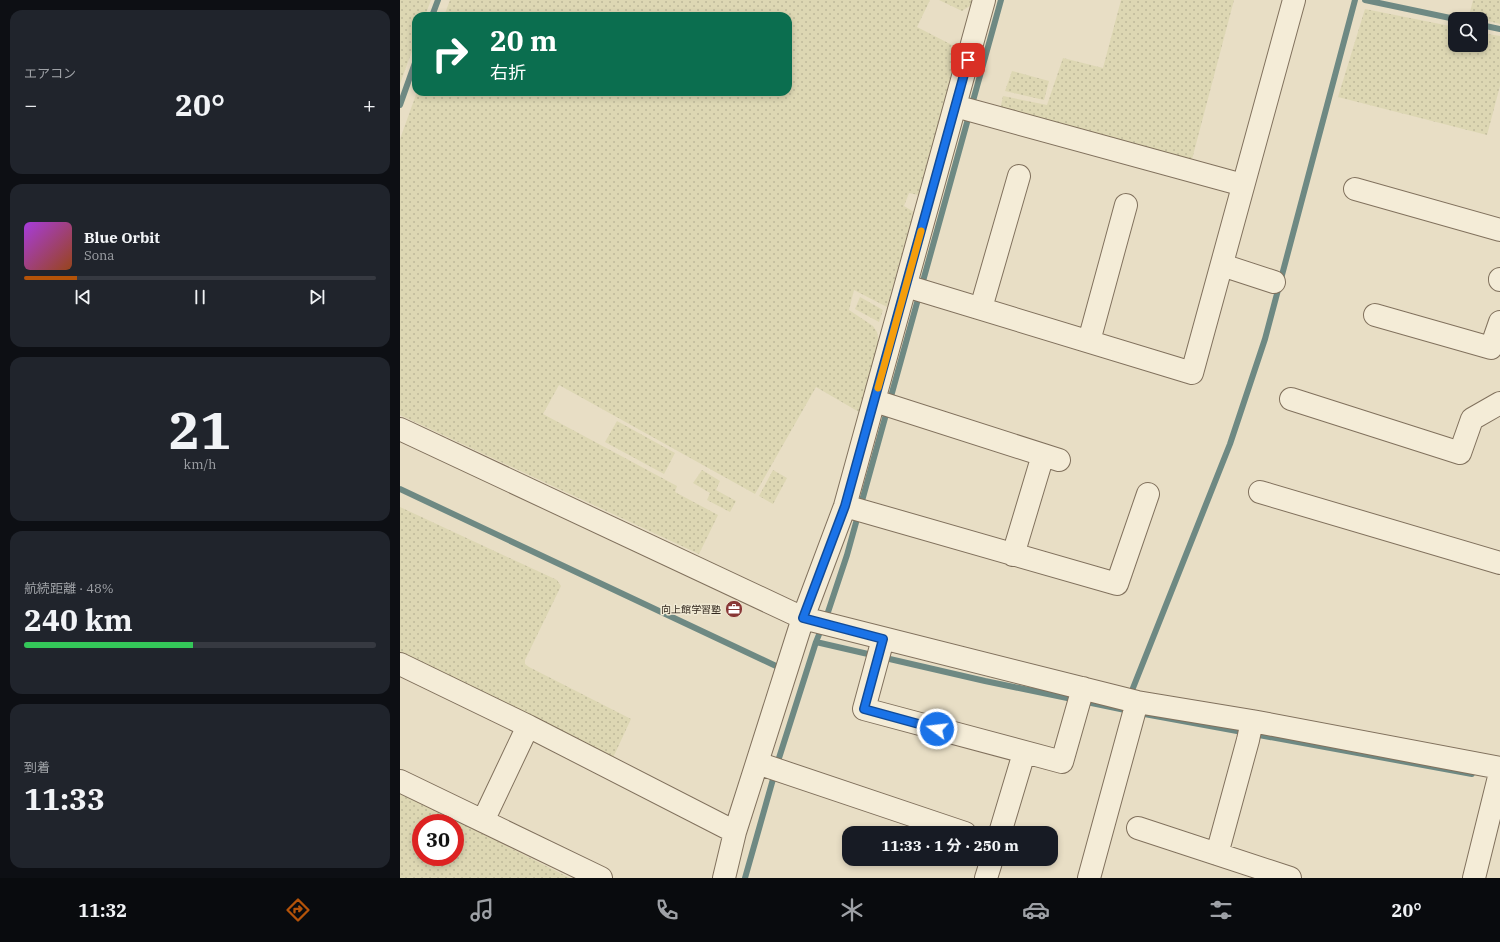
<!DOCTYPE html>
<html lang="ja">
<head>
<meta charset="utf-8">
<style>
  :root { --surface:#171b24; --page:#20242c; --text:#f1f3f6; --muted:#9ea1a6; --line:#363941; --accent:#b45309 }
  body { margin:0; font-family:"IBM Plex Serif","Noto Sans JP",serif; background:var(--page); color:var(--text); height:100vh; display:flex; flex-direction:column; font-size:15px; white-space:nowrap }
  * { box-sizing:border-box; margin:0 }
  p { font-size:13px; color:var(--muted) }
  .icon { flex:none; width:22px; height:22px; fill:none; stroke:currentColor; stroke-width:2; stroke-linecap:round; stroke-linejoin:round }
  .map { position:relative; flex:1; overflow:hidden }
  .side { display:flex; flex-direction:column; gap:10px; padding:10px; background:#0d0f14; width:400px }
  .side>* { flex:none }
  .banner { position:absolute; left:12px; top:12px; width:380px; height:84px; border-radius:12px; box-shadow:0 2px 6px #0003; background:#0b6e4f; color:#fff; overflow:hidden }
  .fabs { position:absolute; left:1048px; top:12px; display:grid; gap:8px }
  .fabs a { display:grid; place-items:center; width:40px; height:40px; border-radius:8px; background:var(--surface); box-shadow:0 2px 6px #0003; font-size:20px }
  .speed { position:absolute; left:12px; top:814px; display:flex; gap:8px; font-size:20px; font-weight:700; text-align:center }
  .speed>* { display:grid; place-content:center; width:52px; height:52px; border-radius:50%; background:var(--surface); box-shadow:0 2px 6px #0003; line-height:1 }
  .speed .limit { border:6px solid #d22; background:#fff; color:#111 }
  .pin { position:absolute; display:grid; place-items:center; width:34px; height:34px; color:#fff; margin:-17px; border-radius:8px; box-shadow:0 2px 6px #0006 }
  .me { position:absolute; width:44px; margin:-22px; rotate:285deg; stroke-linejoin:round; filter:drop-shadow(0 0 3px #0008) }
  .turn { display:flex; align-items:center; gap:14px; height:84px; padding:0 12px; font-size:18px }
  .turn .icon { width:52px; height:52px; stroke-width:2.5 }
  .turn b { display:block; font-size:28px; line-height:34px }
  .big { font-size:30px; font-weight:700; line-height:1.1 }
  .side .card { flex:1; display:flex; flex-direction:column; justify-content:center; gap:6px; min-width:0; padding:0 14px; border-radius:12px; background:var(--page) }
  .side .dial { align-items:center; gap:0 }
  .dial b { font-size:52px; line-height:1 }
  .song { display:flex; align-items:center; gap:12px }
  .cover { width:48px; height:48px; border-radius:6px; background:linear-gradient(135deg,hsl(280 70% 55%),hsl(20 70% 35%)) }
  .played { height:4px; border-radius:2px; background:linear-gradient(90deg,var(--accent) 15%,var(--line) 15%) }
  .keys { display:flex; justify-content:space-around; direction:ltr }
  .heat { display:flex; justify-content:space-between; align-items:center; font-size:22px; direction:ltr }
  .charge { height:6px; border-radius:3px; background:linear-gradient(90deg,#34c759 48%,var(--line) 0) }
  .trip { position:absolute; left:442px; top:826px; width:216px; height:40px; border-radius:12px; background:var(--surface); box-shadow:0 2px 6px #0003; font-weight:700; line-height:40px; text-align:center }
  .tab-bar { display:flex; height:64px; justify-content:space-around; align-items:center; background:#090b0e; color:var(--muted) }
  .tab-bar .icon { width:28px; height:28px }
  .tab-bar .current { color:var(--accent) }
  .tab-bar b { font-size:18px; color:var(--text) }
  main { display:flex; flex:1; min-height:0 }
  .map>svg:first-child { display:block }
  .farmland { fill:url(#farmland-dots); fill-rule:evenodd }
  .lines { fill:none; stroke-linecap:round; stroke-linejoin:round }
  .stream { stroke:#6e8983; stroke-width:6 }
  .minor-casing { stroke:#81715d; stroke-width:24 }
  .minor { stroke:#f4ecd7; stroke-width:22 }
  .route-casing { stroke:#114b97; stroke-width:10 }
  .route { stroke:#1a73e8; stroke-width:7 }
  .slow { stroke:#f59e0b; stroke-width:7 }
  .labels { text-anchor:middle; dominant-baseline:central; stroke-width:3; stroke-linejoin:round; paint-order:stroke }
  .poi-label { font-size:10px; fill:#33291f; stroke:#f0e9d3; text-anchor:end }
</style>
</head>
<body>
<main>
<section class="side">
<div class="card"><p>エアコン</p>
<div class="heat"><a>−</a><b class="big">20°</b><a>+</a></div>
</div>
<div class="card">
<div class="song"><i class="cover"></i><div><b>Blue Orbit</b><p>Sona</p></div></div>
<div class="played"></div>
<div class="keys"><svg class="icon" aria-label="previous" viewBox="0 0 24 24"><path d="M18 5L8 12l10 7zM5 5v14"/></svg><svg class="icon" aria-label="pause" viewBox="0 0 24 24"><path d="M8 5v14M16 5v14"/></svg><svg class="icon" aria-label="next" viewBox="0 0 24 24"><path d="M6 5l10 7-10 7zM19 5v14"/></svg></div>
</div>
<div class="card dial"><b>21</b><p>km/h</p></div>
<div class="card"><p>航続距離 · 48%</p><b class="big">240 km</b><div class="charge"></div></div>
<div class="card"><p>到着</p><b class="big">11:33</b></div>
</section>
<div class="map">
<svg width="1100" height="878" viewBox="0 0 1100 878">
  <defs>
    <pattern id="farmland-dots" width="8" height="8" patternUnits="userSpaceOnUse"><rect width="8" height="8" fill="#ddd7b3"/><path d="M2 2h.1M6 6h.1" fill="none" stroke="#beb99a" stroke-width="1.8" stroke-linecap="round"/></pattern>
  </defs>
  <rect width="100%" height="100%" fill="#e8dec5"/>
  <path class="farmland" d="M 0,0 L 31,0 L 25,16 L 16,16 L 16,40 L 0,84 Z
    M 50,0 L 530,0 L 517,27 L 554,46 L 557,50 L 558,54 L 518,195 L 509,193 L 504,206 L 514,212 L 487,307 L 454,290 L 449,310 L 473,326 L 477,332 L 479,343 L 459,412 L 416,387 L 355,494 L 159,385 L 143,414 L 277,486 L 275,492 L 318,515 L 299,554 L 0,415 L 0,139 L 17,92 L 388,92 L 388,16 L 44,16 Z
    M 539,0 L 574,0 L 573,4 L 562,11 Z
    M 721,0 L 834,0 L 791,163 L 600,110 L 603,96 L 647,105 L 663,58 L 703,68 Z
    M 1073,0 L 1100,0 L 1100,24 L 1069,16 Z
    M 965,9 L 1055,27 L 1055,45 L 1081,45 L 1081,33 L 1100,36 L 1100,86 L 1087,135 L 938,97 Z
    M 612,71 L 649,81 L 644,100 L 605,91 Z
    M 460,297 L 483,310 L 479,322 L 455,309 Z
    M 217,421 L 275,453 L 264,474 L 205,442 Z
    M 302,470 L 320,481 L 316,490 L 336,501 L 330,512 L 307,500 L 310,493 L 293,483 Z
    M 373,470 L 387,478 L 373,504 L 359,496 Z
    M 0,507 L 157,580 L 161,586 L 125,660 L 125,664 L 129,667 L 231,719 L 211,762 L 0,657 Z
    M 0,792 L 170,878 L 0,878 ZM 21,823 L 55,823 L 55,857 L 21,857 Z"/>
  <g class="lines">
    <path class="stream" d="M 965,0 L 1055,19
      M 32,16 L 38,0
      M 1081,25 L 1100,29
      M 0,105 L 16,60
      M 0,489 L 376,666
      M 416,642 L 585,681 L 730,711
      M 733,688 L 830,444 L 865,339 L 955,0
      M 739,713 L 1072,774
      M 345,878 L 379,758 L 416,642 L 428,612 L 447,555 L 601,0"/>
    <defs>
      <path id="minor" d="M 555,106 L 843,185
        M 955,189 L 1100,230
        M 822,265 L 874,282
        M 1100,279 L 1100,280
        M 506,286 L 792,373 L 894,0
        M 581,308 L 619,176
        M 975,315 L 1091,348 L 1100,322
        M 689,341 L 726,205
        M 891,399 L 1060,453 L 1072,419 L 1100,403
        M 475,401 L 659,460
        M 0,429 L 403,618 L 737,702 L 852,721 L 1100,768
        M 860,492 L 1100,563
        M 445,506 L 717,584 L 748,494
        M 613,555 L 643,455
        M 483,639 L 464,709 L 662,762 L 683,688
        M 0,664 L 128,726 L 335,832
        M 357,763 L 565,833
        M 0,781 L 201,878
        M 83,821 L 128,726
        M 738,828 L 890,878
        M 600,833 L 624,753
        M 817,854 L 848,740 L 852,721
        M 324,878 L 335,832 L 403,618 L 445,506 L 584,0
        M 586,878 L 592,859
        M 689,878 L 737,702
        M 1074,878 L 1100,773"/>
    </defs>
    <use href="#minor" class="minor-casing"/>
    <use href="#minor" class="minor"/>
  </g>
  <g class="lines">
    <defs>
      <path id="route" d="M 537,729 L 464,709 L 483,639 L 403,618 L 445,506 L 568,60"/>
    </defs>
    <use href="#route" class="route-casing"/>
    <use href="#route" class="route"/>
    <path class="slow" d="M 478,388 L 521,231"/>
  </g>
  <defs>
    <symbol id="office-disc" viewBox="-11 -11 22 22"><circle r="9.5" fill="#883635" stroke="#f0e9d3"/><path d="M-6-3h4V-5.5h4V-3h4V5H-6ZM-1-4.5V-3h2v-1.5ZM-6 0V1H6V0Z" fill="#fff"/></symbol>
  </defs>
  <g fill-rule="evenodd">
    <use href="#office-disc" x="324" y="599" width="20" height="20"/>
  </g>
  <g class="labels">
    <g class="poi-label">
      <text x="321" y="609">向上館学習塾</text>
    </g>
  </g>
</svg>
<div class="fabs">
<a><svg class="icon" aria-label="search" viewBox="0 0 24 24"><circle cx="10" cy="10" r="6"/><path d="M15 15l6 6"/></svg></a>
</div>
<div class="speed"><div class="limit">30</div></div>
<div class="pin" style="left:568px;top:60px;background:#d93025"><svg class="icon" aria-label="arrive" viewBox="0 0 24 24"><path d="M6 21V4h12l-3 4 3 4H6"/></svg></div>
<svg class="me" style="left:537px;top:729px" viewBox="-20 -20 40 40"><circle r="17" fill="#1a73e8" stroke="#fff" stroke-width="3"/><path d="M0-11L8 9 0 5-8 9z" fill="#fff"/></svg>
<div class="trip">11:33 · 1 分 · 250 m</div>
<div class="banner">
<div class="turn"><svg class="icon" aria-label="right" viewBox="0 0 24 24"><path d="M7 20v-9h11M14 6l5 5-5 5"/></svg><div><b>20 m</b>右折</div></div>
</div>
</div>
</main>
<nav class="tab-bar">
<b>11:32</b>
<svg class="icon current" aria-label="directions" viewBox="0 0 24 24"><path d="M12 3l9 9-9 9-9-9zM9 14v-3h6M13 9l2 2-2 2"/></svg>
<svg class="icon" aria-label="music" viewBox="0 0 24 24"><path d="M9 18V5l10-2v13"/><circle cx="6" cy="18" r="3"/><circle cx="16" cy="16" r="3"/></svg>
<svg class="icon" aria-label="phone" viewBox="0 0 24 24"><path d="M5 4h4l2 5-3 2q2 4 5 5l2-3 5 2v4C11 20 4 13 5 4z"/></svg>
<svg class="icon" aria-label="climate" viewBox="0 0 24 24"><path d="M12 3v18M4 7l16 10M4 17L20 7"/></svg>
<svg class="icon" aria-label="car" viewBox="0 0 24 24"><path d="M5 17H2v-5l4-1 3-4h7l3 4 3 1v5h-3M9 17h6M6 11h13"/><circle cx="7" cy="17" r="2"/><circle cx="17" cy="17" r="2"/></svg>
<svg class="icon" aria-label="filters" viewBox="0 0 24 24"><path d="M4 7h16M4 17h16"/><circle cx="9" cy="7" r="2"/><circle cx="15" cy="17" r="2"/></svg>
<b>20°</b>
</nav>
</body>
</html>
